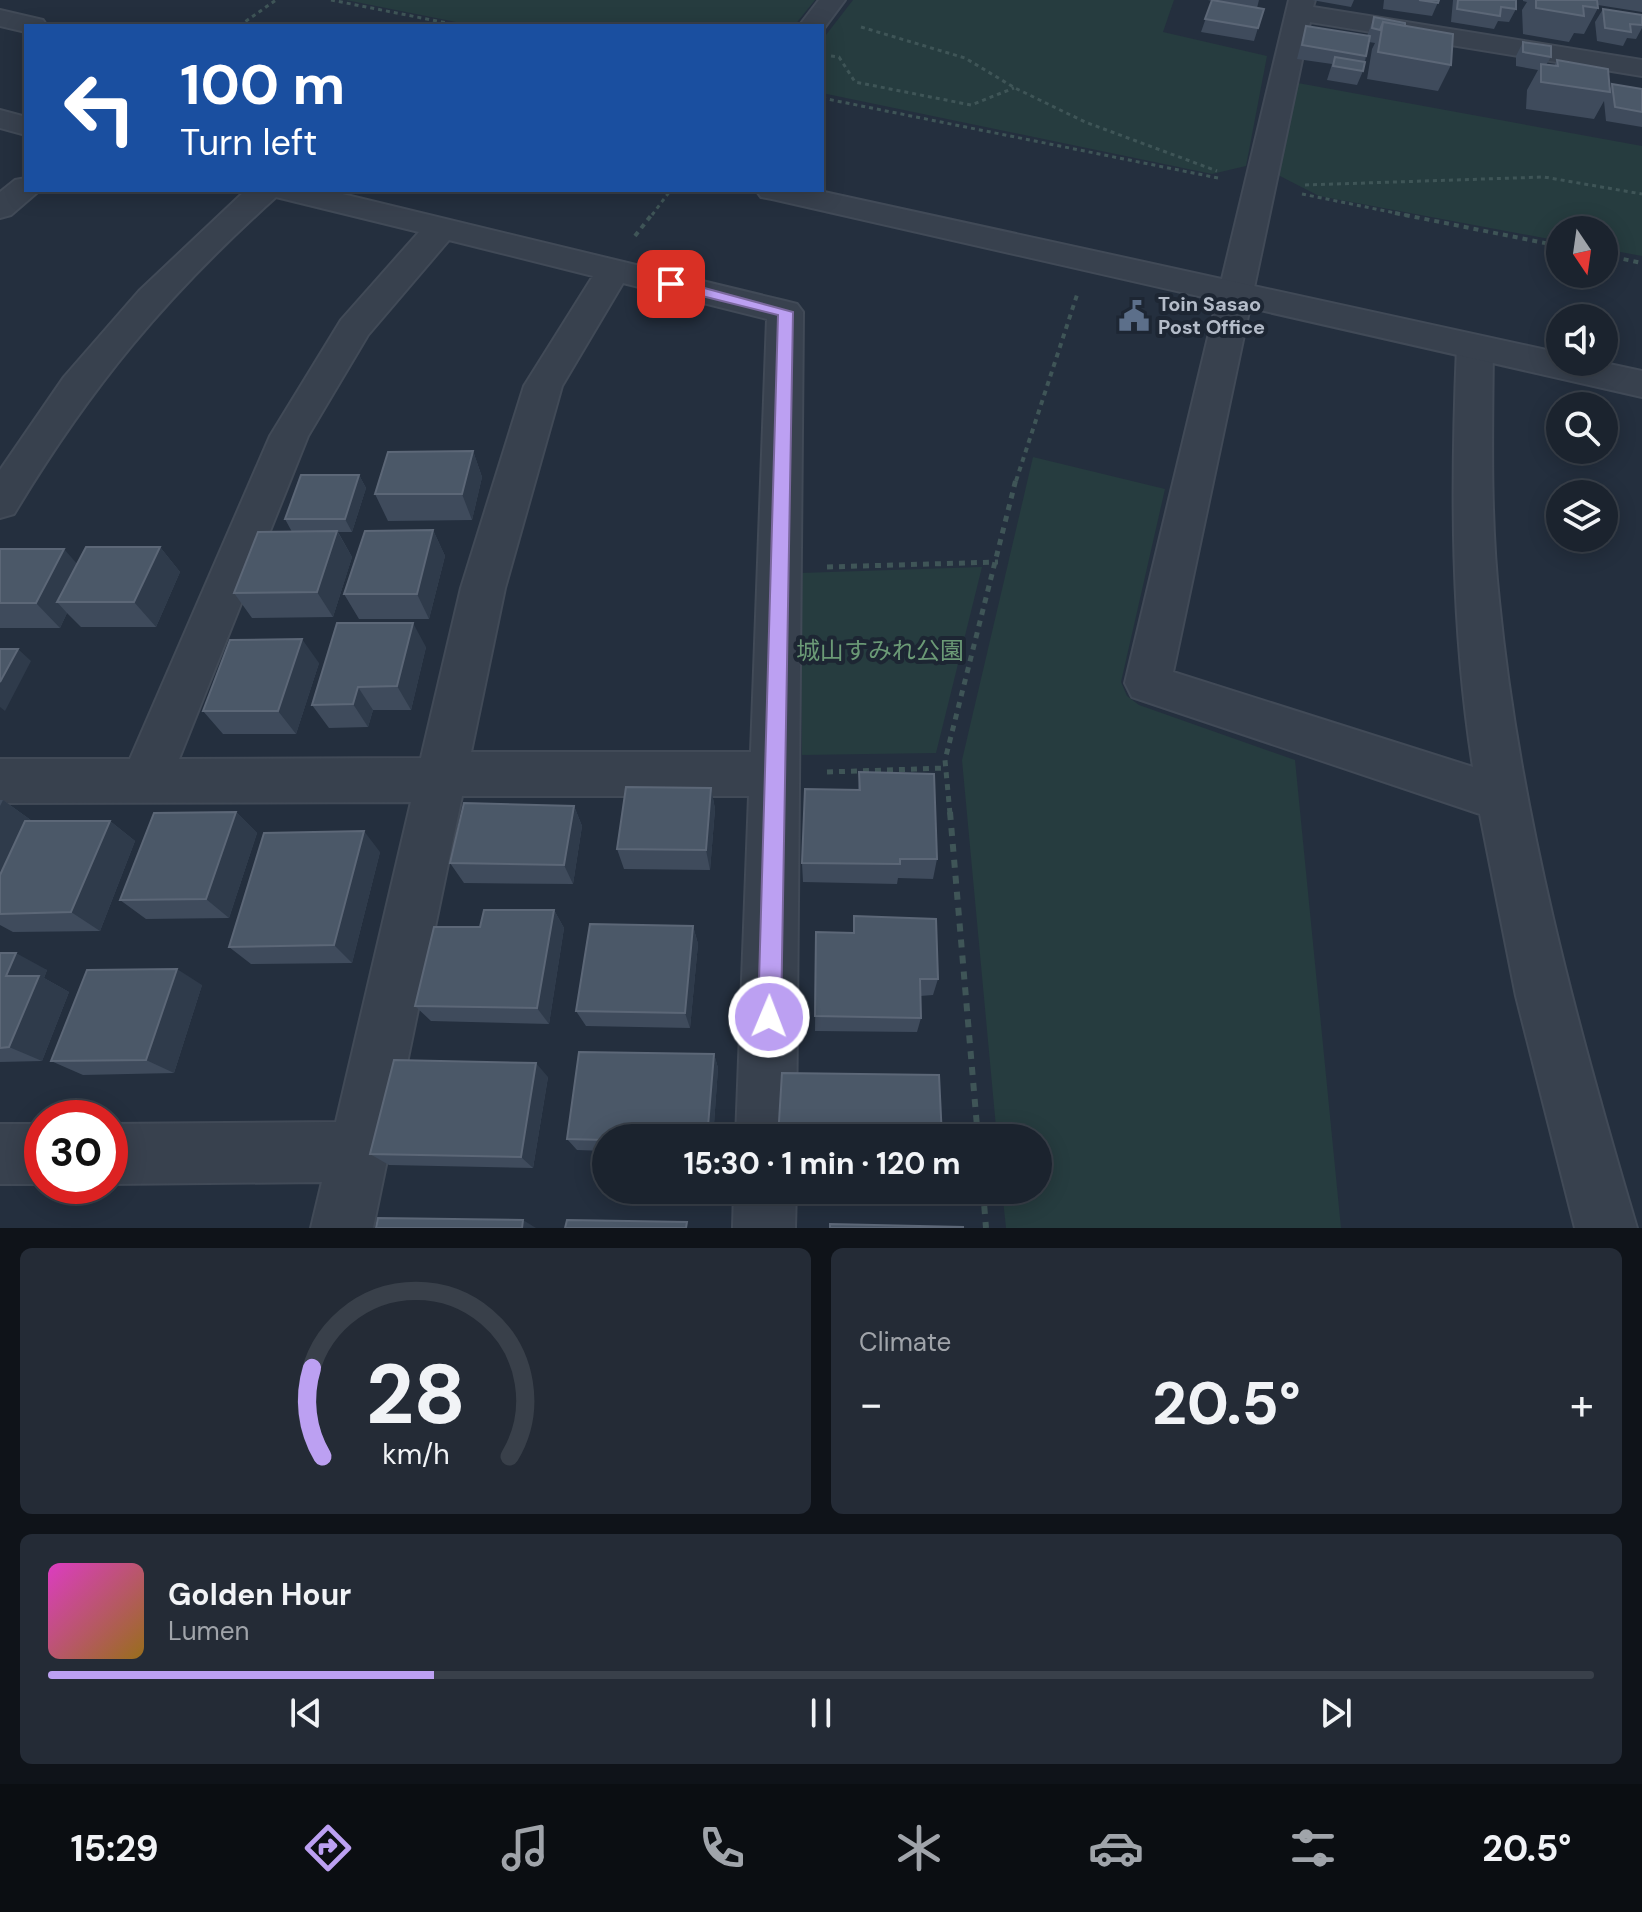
<!DOCTYPE html>
<html lang="en">
<head>
<meta charset="utf-8">
<style>
  :root { --surface:#1b232e; --page:#242b36; --text:#f1f3f6; --muted:#a0a4aa; --line:#39404a; --accent:#bca0f2 }
  body { margin:0; font-family:"DM Sans","Noto Sans JP",sans-serif; background:var(--page); color:var(--text); height:100vh; display:flex; flex-direction:column; font-size:30px; white-space:nowrap }
  * { box-sizing:border-box; margin:0 }
  p { font-size:26px; color:var(--muted) }
  .icon { flex:none; width:44px; height:44px; fill:none; stroke:currentColor; stroke-width:2; stroke-linecap:round; stroke-linejoin:round }
  .map { position:relative; height:1228px; overflow:hidden }
  .side { display:flex; flex-direction:column; gap:20px; padding:20px; background:#0f1319; flex:1 }
  .side>* { flex:none }
  .guide { position:absolute; left:24px; top:24px; width:800px; height:168px; border-radius:0px; box-shadow:0 4px 20px #0003,0 0 0 2px var(--line); background:#1a4fa0; color:#fff; overflow:hidden }
  .needle { width:52px; rotate:167deg }
  .controls { position:absolute; left:1546px; top:216px; display:grid; gap:16px }
  .controls a { display:grid; place-items:center; width:72px; height:72px; border-radius:50%; background:var(--surface); box-shadow:0 4px 20px #0003,0 0 0 2px var(--line); font-size:40px }
  .speed { position:absolute; left:24px; top:1100px; display:flex; gap:16px; font-size:40px; font-weight:700; text-align:center }
  .speed>* { display:grid; place-content:center; width:104px; height:104px; border-radius:50%; background:var(--surface); box-shadow:0 4px 20px #0003,0 0 0 2px var(--line); line-height:1 }
  .speed .limit { border:12px solid #d22; background:#fff; color:#111 }
  .pin { position:absolute; display:grid; place-items:center; width:68px; height:68px; color:#fff; margin:-34px; border-radius:16px; box-shadow:0 4px 12px #0006 }
  .me { position:absolute; width:88px; margin:-44px; rotate:1deg; stroke-linejoin:round; filter:drop-shadow(0 0 6px #0008) }
  .turn { display:flex; align-items:center; gap:28px; height:168px; padding:0 24px; font-size:36px }
  .turn .icon { width:104px; height:104px; stroke-width:2.5 }
  .turn b { display:block; font-size:56px; line-height:68px }
  .big { font-size:60px; font-weight:700; line-height:1.1 }
  .side .tile { flex:1; display:flex; flex-direction:column; justify-content:center; gap:12px; min-width:0; padding:0 28px; border-radius:12px; background:var(--page) }
  .side .dial { align-items:center; gap:0 }
  .dial svg { height:208px; overflow:visible; fill:none; stroke:var(--line); stroke-width:7; stroke-linecap:round; text-anchor:middle }
  .dial text { fill:var(--text); stroke:none }
  .song { display:flex; align-items:center; gap:24px }
  .cover { width:96px; height:96px; border-radius:12px; background:linear-gradient(135deg,hsl(310 70% 55%),hsl(40 70% 35%)) }
  .played { height:8px; border-radius:4px; background:linear-gradient(90deg,var(--accent) 25%,var(--line) 25%) }
  .keys { display:flex; justify-content:space-around; direction:ltr }
  .heat { display:flex; justify-content:space-between; align-items:center; font-size:44px; direction:ltr }
  .side .tiles { flex:1; display:grid; gap:20px; grid-template-columns:1fr 1fr }
  .tile:last-child { grid-column:span 2 }
  .trip { position:absolute; left:592px; top:1124px; width:460px; height:80px; border-radius:40px; background:var(--surface); box-shadow:0 4px 20px #0003,0 0 0 2px var(--line); font-weight:700; line-height:80px; text-align:center }
  .menu { display:flex; height:128px; justify-content:space-around; align-items:center; background:#0b0e12; color:var(--muted) }
  .menu .icon { width:56px; height:56px }
  .menu .active { color:var(--accent) }
  .menu b { font-size:36px; color:var(--text) }
  .map>svg:first-child { display:block }
  .green { fill:#263c3f }
  .lines { fill:none; stroke-linecap:round; stroke-linejoin:round }
  .minor-casing { stroke:#414a57; stroke-width:4 }
  .tertiary-casing { stroke:#414a57; stroke-width:4 }
  .path-far3 { stroke:#3f5557; stroke-width:3; stroke-dasharray:4 4; stroke-linecap:butt }
  .path-far2 { stroke:#3f5557; stroke-width:4; stroke-dasharray:5 5; stroke-linecap:butt }
  .path-far1 { stroke:#3f5557; stroke-width:5; stroke-dasharray:6 6; stroke-linecap:butt }
  .path { stroke:#3f5557; stroke-width:6; stroke-dasharray:8 8; stroke-linecap:butt }
  .minor { fill:#38414e; fill-rule:evenodd }
  .tertiary { fill:#38414e; fill-rule:evenodd }
  .wall { fill:#3f4b5c }
  .shaded-wall { fill:#2f3b4b }
  .building { fill:#4b5868; stroke:#5c6777; stroke-width:2 }
  .route { fill:#bca0f2; stroke:#7a689d; stroke-width:2 }
  .labels { text-anchor:middle; dominant-baseline:central; stroke-width:8; stroke-linejoin:round; paint-order:stroke }
  .far-poi-label { font-size:20px; font-weight:bold; fill:#b4bcc9; stroke:#1d2633; text-anchor:start }
  .park-label { font-size:24px; fill:#6b9a76; stroke:#1d2633 }
</style>
</head>
<body>
<div class="map">
<svg width="1642" height="1228" viewBox="0 0 1642 1228">
  <rect width="100%" height="100%" fill="#242f3e"/>
  <path class="green" d="M 346,0 L 815,0 L 794,26 L 476,26 Z
    M 853,0 L 1174,0 L 1163,32 L 1267,56 L 1246,166 L 1212,174 L 822,93 L 822,40 Z
    M 1298,83 L 1642,146 L 1642,256 L 1604,249 L 1604,230 L 1560,230 L 1560,241 L 1319,196 L 1278,175 Z
    M 1033,457 L 1165,489 L 1121,682 L 1127,696 L 1139,705 L 1295,760 L 1341,1228 L 1006,1228 L 1002,1190 L 1038,1190 L 1038,1138 L 997,1138 L 962,760 Z
    M 982,567 L 936,753 L 802,755 L 800,573 Z"/>
  <g class="lines">
    <defs>
      <path id="minor" d="M 819,0 L 845,0 L 822,31 L 822,26 L 799,26 Z
        M 1289,0 L 1315,0 L 1313,7 L 1642,60 L 1642,76 L 1310,22 L 1173,672 L 1473,767 C 1451,627 1451,488 1457,347 L 1462,339 L 1475,335 L 1488,339 L 1493,347 C 1492,432 1490,517 1499,601 C 1520,815 1576,1023 1637,1228 L 1575,1228 L 1516,996 L 1480,814 L 1132,697 L 1125,683 Z
        M 0,110 L 26,117 L 26,135 L 0,128 Z
        M 26,178 L 26,190 L 40,190 L 11,215 L 0,218 L 0,192 L 15,180 Z
        M 246,190 L 326,190 L 785,301 L 797,304 L 803,312 L 796,1138 L 736,1138 L 749,796 L 462,796 L 373,1228 L 311,1228 L 322,1182 L 110,1184 L 110,1124 L 336,1122 L 411,802 L 0,803 L 0,759 L 130,759 L 270,436 L 341,320 L 419,232 L 276,197 C 165,297 91,386 14,514 L 0,518 L 0,470 L 64,377 L 139,291 ZM 449,240 L 593,276 L 524,386 L 461,588 L 421,758 L 179,759 L 308,436 L 368,335 ZM 623,283 L 767,319 L 751,752 L 471,752 L 505,588 L 562,386 Z
        M 0,1124 L 42,1124 L 42,1184 L 0,1184 Z
        M 734,1190 L 796,1190 L 795,1228 L 733,1228 Z"/>
      <path id="tertiary" d="M 0,10 L 43,20 L 47,26 L 26,26 L 26,32 L 0,26 Z
        M 756,190 L 815,190 L 1560,353 L 1560,362 L 1600,362 L 1642,371 L 1642,397 L 772,199 L 761,197 Z"/>
    </defs>
    <use href="#minor" class="minor-casing"/>
    <use href="#tertiary" class="tertiary-casing"/>
    <path class="path-far3" d="M 331,0 L 462,26
      M 239,26 L 276,0
      M 861,27 L 965,58 L 1015,88 L 1085,122 L 1217,171
      M 831,56 L 839,57 L 855,82 L 971,105 L 1014,88
      M 822,98 L 1218,178
      M 1305,185 L 1544,177 L 1642,194
      M 1302,194 L 1405,215
      M 652,215 L 670,191"/>
    <path class="path-far2" d="M 1395,213 L 1560,246
      M 635,236 L 653,213
      M 1604,255 L 1642,263
      M 1016,481 L 1077,295"/>
    <path class="path-far1" d="M 827,567 L 998,562
      M 827,772 L 946,768
      M 950,814 L 945,760 L 1016,479"/>
    <path class="path" d="M 950,812 L 978,1138
      M 983,1190 L 986,1228"/>
    <use href="#minor" class="minor"/>
    <use href="#tertiary" class="tertiary"/>
  </g>
  <path class="wall" d="M 1208,0 L 1259,0 L 1257,8 L 1258,28 L 1254,41 L 1201,32 L 1212,1 Z
    M 1312,0 L 1354,0 L 1351,7 Z
    M 1384,0 L 1439,0 L 1432,16 L 1383,9 Z
    M 1453,0 L 1516,0 L 1516,9 L 1509,22 L 1498,21 L 1494,29 L 1451,22 Z
    M 1523,0 L 1642,0 L 1642,12 L 1598,5 L 1598,8 L 1584,34 L 1574,33 L 1569,42 L 1523,34 L 1522,10 L 1527,2 L 1523,1 Z
    M 1603,9 L 1642,15 L 1642,28 L 1636,39 L 1627,38 L 1623,46 L 1597,41 L 1595,22 Z
    M 1374,17 L 1405,26 L 1451,65 L 1438,91 L 1367,79 L 1372,49 L 1375,43 L 1369,42 L 1363,71 L 1357,85 L 1327,80 L 1332,64 L 1297,59 L 1302,39 L 1306,26 L 1367,36 Z
    M 1523,42 L 1551,57 L 1546,65 L 1554,66 L 1557,60 L 1610,89 L 1612,84 L 1642,89 L 1642,127 L 1606,121 L 1604,101 L 1594,119 L 1526,109 L 1527,90 L 1538,70 L 1516,66 L 1516,56 Z
    M 473,451 L 482,477 L 472,520 L 388,521 L 375,494 Z
    M 359,475 L 366,488 L 352,532 L 338,532 L 352,557 L 333,617 L 252,618 L 234,593 L 292,532 L 285,519 Z
    M 433,530 L 445,556 L 429,619 L 359,619 L 344,594 Z
    M 160,547 L 180,572 L 156,627 L 81,627 L 67,613 L 60,628 L 0,628 L 0,549 L 77,564 Z
    M 426,647 L 411,710 L 373,710 L 368,727 L 329,728 L 312,705 Z
    M 319,663 L 296,734 L 223,734 L 203,711 Z
    M 859,772 L 937,859 L 933,879 L 898,878 L 897,884 L 803,882 L 802,863 L 858,790 Z
    M 711,788 L 715,809 L 710,870 L 624,869 L 617,849 Z
    M 0,800 L 3,800 L 32,821 L 110,821 L 135,841 L 100,931 L 13,932 L 0,925 Z
    M 574,806 L 582,826 L 573,884 L 464,883 L 450,863 Z
    M 236,812 L 257,833 L 229,918 L 146,919 L 120,900 Z
    M 380,852 L 352,963 L 251,964 L 229,947 Z
    M 554,910 L 564,928 L 549,1024 L 431,1021 L 415,1006 L 480,927 Z
    M 854,916 L 938,979 L 933,995 L 920,996 L 921,1018 L 917,1032 L 815,1031 L 816,932 L 853,933 Z
    M 693,926 L 698,944 L 690,1028 L 586,1026 L 576,1011 Z
    M 0,953 L 47,970 L 44,978 L 69,992 L 42,1061 L 0,1062 Z
    M 202,985 L 174,1073 L 83,1075 L 51,1061 Z
    M 714,1054 L 718,1068 L 713,1138 L 606,1138 L 606,1151 L 577,1150 L 567,1139 Z
    M 548,1077 L 533,1168 L 389,1165 L 370,1154 Z"/>
  <path class="shaded-wall" d="M 473,451 L 482,477 L 472,520 L 462,494 Z
    M 359,475 L 366,488 L 352,532 L 345,519 Z
    M 433,530 L 445,556 L 429,619 L 417,594 Z
    M 337,531 L 352,557 L 333,617 L 317,592 Z
    M 160,547 L 180,572 L 156,627 L 134,602 Z
    M 64,549 L 86,574 L 57,602 L 67,613 L 60,628 L 36,603 Z
    M 413,623 L 426,647 L 411,710 L 397,686 Z
    M 302,639 L 319,663 L 296,734 L 278,711 Z
    M 18,649 L 31,661 L 5,711 L 0,707 L 0,682 Z
    M 358,687 L 373,710 L 368,727 L 353,704 Z
    M 711,788 L 715,809 L 710,870 L 706,850 Z
    M 3,800 L 32,821 L 0,890 L 0,806 Z
    M 574,806 L 582,826 L 573,884 L 564,865 Z
    M 236,812 L 257,833 L 229,918 L 206,899 Z
    M 110,821 L 135,841 L 100,931 L 71,912 Z
    M 364,831 L 380,852 L 352,963 L 334,945 Z
    M 554,910 L 564,928 L 549,1024 L 537,1008 Z
    M 693,926 L 698,944 L 690,1028 L 685,1013 Z
    M 16,953 L 47,970 L 44,978 L 69,992 L 42,1061 L 9,1047 L 6,976 Z
    M 177,969 L 202,985 L 174,1073 L 146,1060 Z
    M 714,1054 L 718,1068 L 713,1138 L 707,1138 Z
    M 536,1063 L 548,1077 L 533,1168 L 521,1157 Z
    M 523,1220 L 536,1228 L 522,1228 Z"/>
  <path class="building" d="M 1212,0 L 1264,9 L 1258,28 L 1205,19 Z
    M 1419,0 L 1439,0 L 1438,3 Z
    M 1458,0 L 1516,0 L 1516,9 L 1501,7 L 1500,16 L 1457,9 Z
    M 1536,0 L 1597,0 L 1598,8 L 1583,6 L 1584,16 L 1536,8 Z
    M 1603,9 L 1642,15 L 1642,25 L 1630,24 L 1631,32 L 1605,28 Z
    M 1374,17 L 1405,23 L 1405,26 L 1383,22 L 1380,30 L 1372,28 Z
    M 1383,22 L 1453,34 L 1451,65 L 1378,52 Z
    M 1306,26 L 1370,36 L 1366,56 L 1302,45 Z
    M 1523,42 L 1551,46 L 1551,57 L 1523,52 Z
    M 1335,57 L 1365,62 L 1363,71 L 1333,66 Z
    M 1557,60 L 1608,69 L 1610,92 L 1541,82 L 1541,64 L 1558,66 Z
    M 1612,84 L 1642,89 L 1642,112 L 1615,107 Z
    M 473,451 L 462,494 L 375,494 L 388,452 Z
    M 301,475 L 359,475 L 345,519 L 285,519 Z
    M 433,530 L 417,594 L 344,594 L 365,531 Z
    M 337,531 L 317,592 L 234,593 L 258,532 Z
    M 86,547 L 160,547 L 134,602 L 57,602 Z
    M 0,549 L 64,549 L 36,603 L 0,603 Z
    M 337,623 L 413,623 L 397,686 L 358,687 L 353,704 L 312,705 Z
    M 302,639 L 278,711 L 203,711 L 230,640 Z
    M 0,649 L 18,649 L 0,682 Z
    M 859,772 L 934,774 L 937,859 L 900,859 L 900,864 L 802,863 L 805,789 L 860,790 Z
    M 626,787 L 711,788 L 706,850 L 617,849 Z
    M 464,803 L 574,806 L 564,865 L 450,863 Z
    M 236,812 L 206,899 L 120,900 L 154,813 Z
    M 25,821 L 110,821 L 71,912 L 0,914 L 0,875 Z
    M 364,831 L 334,945 L 229,947 L 264,833 Z
    M 484,910 L 554,910 L 537,1008 L 415,1006 L 434,927 L 480,927 Z
    M 854,916 L 936,919 L 938,979 L 920,979 L 921,1018 L 815,1016 L 816,932 L 854,933 Z
    M 590,924 L 693,926 L 685,1013 L 576,1011 Z
    M 0,953 L 16,953 L 6,976 L 39,976 L 9,1047 L 0,1048 Z
    M 177,969 L 146,1060 L 51,1061 L 87,970 Z
    M 579,1052 L 714,1054 L 707,1138 L 606,1138 L 606,1140 L 567,1139 Z
    M 394,1060 L 536,1063 L 521,1157 L 370,1154 Z
    M 782,1073 L 939,1075 L 942,1138 L 778,1138 Z
    M 378,1218 L 523,1220 L 522,1228 L 376,1228 Z
    M 567,1220 L 687,1222 L 686,1228 L 565,1228 Z
    M 830,1224 L 963,1227 L 963,1228 L 830,1228 Z"/>
  <path class="route" d="M 671,279 L 793,312 L 781,1017 L 777,1025 L 769,1028 L 761,1025 L 758,1017 L 778,315 L 666,287 L 664,284 Z"/>
  <defs>
    <symbol id="civic-bare" viewBox="-9 -9 18 18"><path d="M-.6-6.5H3V-4.5H.6V-3L4-1V1h2V6H-6V1h2V-1L-.6-3ZM-1.2 2.5V6h2.4V2.5Z" fill="#5c6f8a" stroke="#1d2633" stroke-width="2.5" paint-order="stroke"/></symbol>
  </defs>
  <g fill-rule="evenodd">
    <use href="#civic-bare" x="1112" y="294" width="44" height="44"/>
  </g>
  <g class="labels">
    <g class="far-poi-label">
      <text x="1158" y="304">Toin Sasao<tspan x="1158" dy="23">Post Office</tspan></text>
    </g>
    <g class="park-label">
      <text x="880" y="650">城山すみれ公園</text>
    </g>
  </g>
</svg>
<div class="controls">
<a><svg class="needle" viewBox="-14 -14 28 28"><path d="M0-13l5 13h-10z" fill="#e53935"/><path d="M0 13l5-13h-10z" fill="#a0a4aa"/></svg></a>
<a><svg class="icon" aria-label="sound" viewBox="0 0 24 24"><path d="M4 9h4l5-4v14l-5-4H4zM17 9q2 3 0 6"/></svg></a>
<a><svg class="icon" aria-label="search" viewBox="0 0 24 24"><circle cx="10" cy="10" r="6"/><path d="M15 15l6 6"/></svg></a>
<a><svg class="icon" aria-label="layers" viewBox="0 0 24 24"><path d="M12 4l9 5-9 5-9-5zM3 14l9 5 9-5"/></svg></a>
</div>
<div class="speed"><div class="limit">30</div></div>
<div class="pin" style="left:671px;top:284px;background:#d93025"><svg class="icon" aria-label="arrive" viewBox="0 0 24 24"><path d="M6 21V4h12l-3 4 3 4H6"/></svg></div>
<svg class="me" style="left:769px;top:1017px" viewBox="-20 -20 40 40"><circle r="17" fill="#bca0f2" stroke="#fff" stroke-width="3"/><path d="M0-11L8 9 0 5-8 9z" fill="#fff"/></svg>
<div class="trip">15:30 · 1 min · 120 m</div>
<div class="guide">
<div class="turn"><svg class="icon" aria-label="left" viewBox="0 0 24 24"><path d="M17 20v-9H6M10 6l-5 5 5 5"/></svg><div><b>100 m</b>Turn left</div></div>
</div>
</div>
<section class="side">
<div class="tiles">
<div class="tile dial"><svg viewBox="0 0 100 80">
<path d="M14 69A42 42 0 1 1 86 69"/>
<path d="M14 69A42 42 0 0 1 10 35" stroke="#bca0f2"/>
<text x="50" y="56" font-size="32" font-weight="700">28</text>
<text x="50" y="72" font-size="11">km/h</text>
</svg></div>
<div class="tile"><p>Climate</p>
<div class="heat"><a>−</a><b class="big">20.5°</b><a>+</a></div>
</div>
<div class="tile">
<div class="song"><i class="cover"></i><div><b>Golden Hour</b><p>Lumen</p></div></div>
<div class="played"></div>
<div class="keys"><svg class="icon" aria-label="previous" viewBox="0 0 24 24"><path d="M18 5L8 12l10 7zM5 5v14"/></svg><svg class="icon" aria-label="pause" viewBox="0 0 24 24"><path d="M8 5v14M16 5v14"/></svg><svg class="icon" aria-label="next" viewBox="0 0 24 24"><path d="M6 5l10 7-10 7zM19 5v14"/></svg></div>
</div>
</div>
</section>
<nav class="menu">
<b>15:29</b>
<svg class="icon active" aria-label="directions" viewBox="0 0 24 24"><path d="M12 3l9 9-9 9-9-9zM9 14v-3h6M13 9l2 2-2 2"/></svg>
<svg class="icon" aria-label="music" viewBox="0 0 24 24"><path d="M9 18V5l10-2v13"/><circle cx="6" cy="18" r="3"/><circle cx="16" cy="16" r="3"/></svg>
<svg class="icon" aria-label="phone" viewBox="0 0 24 24"><path d="M5 4h4l2 5-3 2q2 4 5 5l2-3 5 2v4C11 20 4 13 5 4z"/></svg>
<svg class="icon" aria-label="climate" viewBox="0 0 24 24"><path d="M12 3v18M4 7l16 10M4 17L20 7"/></svg>
<svg class="icon" aria-label="car" viewBox="0 0 24 24"><path d="M5 17H2v-5l4-1 3-4h7l3 4 3 1v5h-3M9 17h6M6 11h13"/><circle cx="7" cy="17" r="2"/><circle cx="17" cy="17" r="2"/></svg>
<svg class="icon" aria-label="filters" viewBox="0 0 24 24"><path d="M4 7h16M4 17h16"/><circle cx="9" cy="7" r="2"/><circle cx="15" cy="17" r="2"/></svg>
<b>20.5°</b>
</nav>
</body>
</html>
